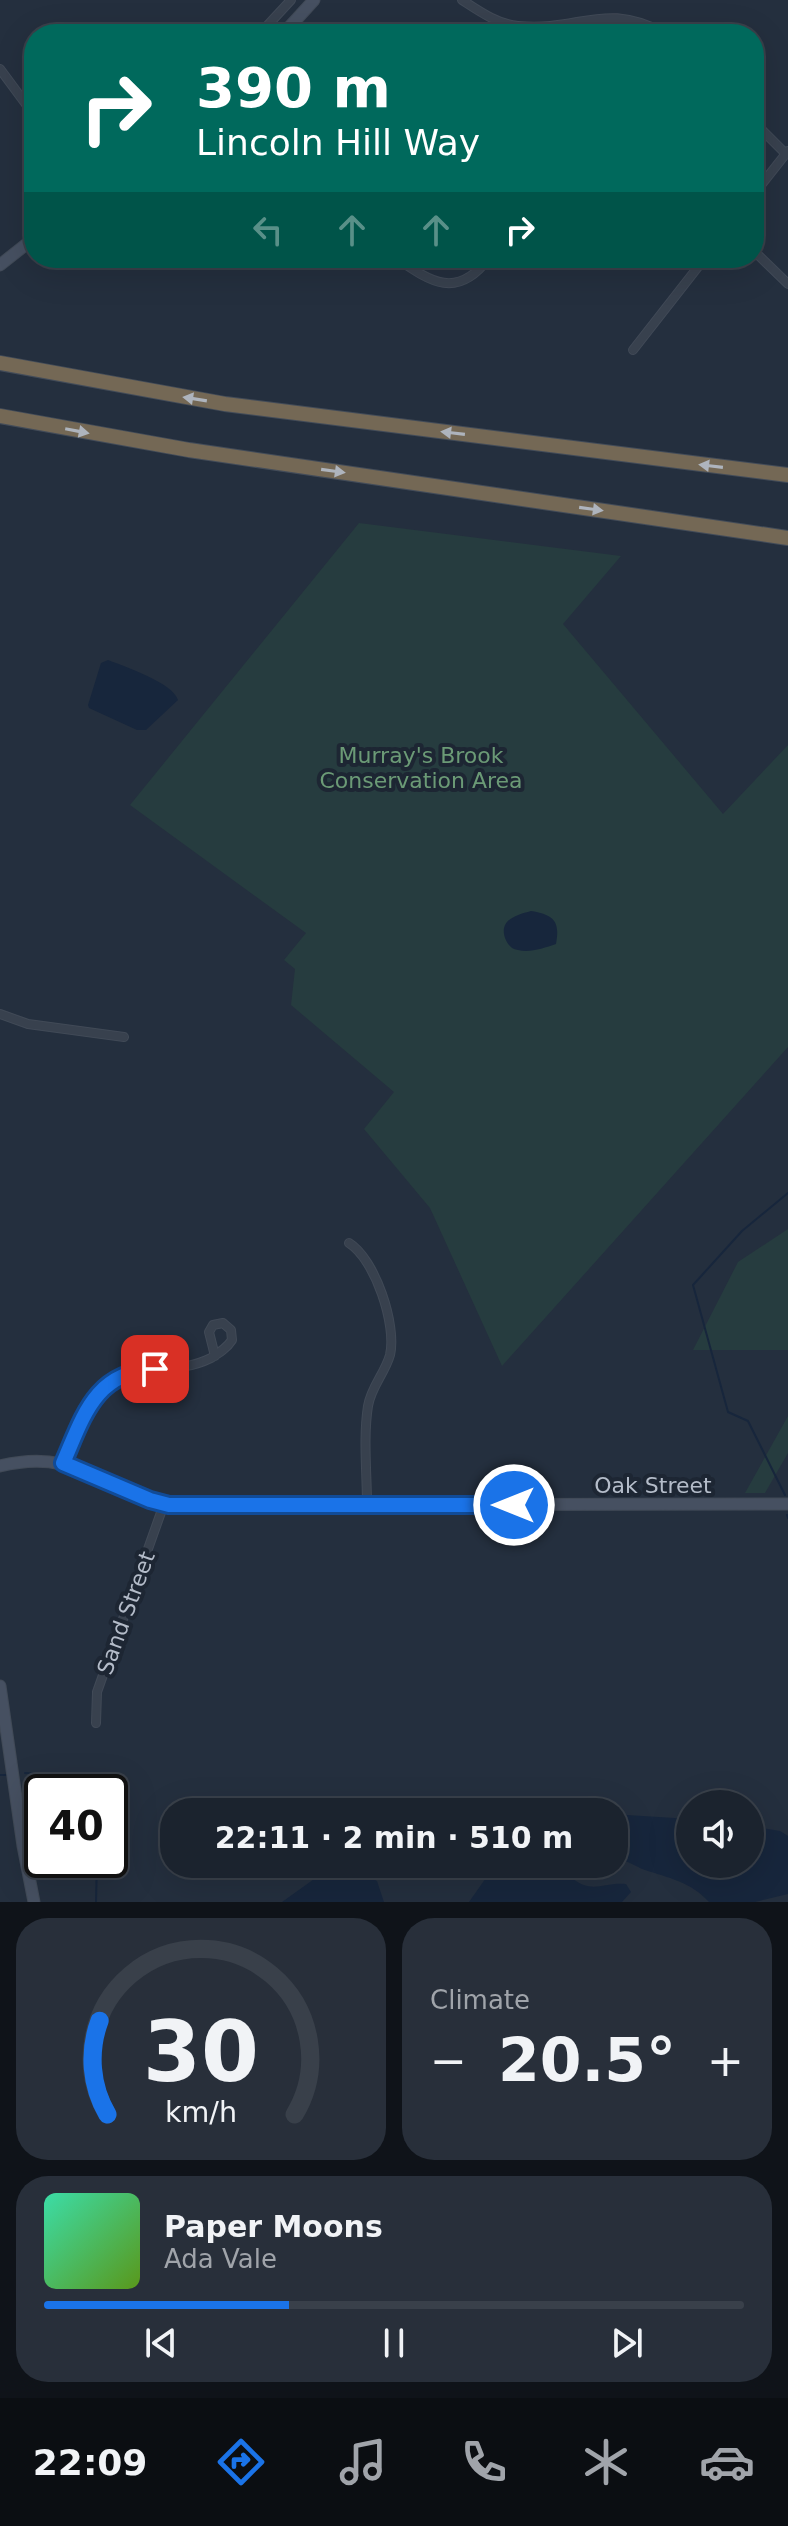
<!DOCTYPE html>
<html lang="en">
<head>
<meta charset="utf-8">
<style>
  :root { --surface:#1b232e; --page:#282f3a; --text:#f1f3f6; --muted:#a0a4aa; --line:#39404a; --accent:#1a73e8 }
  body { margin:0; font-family:"DejaVu Sans",sans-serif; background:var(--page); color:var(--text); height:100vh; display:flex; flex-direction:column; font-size:30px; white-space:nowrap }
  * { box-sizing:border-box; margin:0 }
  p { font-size:26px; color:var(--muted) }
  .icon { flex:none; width:44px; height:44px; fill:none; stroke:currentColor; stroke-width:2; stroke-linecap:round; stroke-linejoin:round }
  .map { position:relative; height:1902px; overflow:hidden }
  .side { display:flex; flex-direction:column; gap:16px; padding:16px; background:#0f1319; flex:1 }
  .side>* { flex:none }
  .top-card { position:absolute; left:24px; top:24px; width:740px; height:244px; border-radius:32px; box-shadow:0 8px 32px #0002,0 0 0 2px var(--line); background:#00695c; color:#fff; overflow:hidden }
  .controls { position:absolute; left:676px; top:1790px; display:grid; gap:16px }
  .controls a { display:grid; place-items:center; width:88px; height:88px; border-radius:50%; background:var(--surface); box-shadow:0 8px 32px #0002,0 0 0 2px var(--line); font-size:40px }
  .speed { position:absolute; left:24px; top:1774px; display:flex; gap:16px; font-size:40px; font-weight:700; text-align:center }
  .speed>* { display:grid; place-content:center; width:104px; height:104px; border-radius:50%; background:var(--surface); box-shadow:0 8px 32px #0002,0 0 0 2px var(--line); line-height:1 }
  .speed .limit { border:4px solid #111; border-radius:12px; background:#fff; color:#111 }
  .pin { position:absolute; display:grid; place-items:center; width:68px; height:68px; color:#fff; margin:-34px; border-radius:16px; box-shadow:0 4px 12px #0006 }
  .me { position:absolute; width:88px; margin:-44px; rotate:270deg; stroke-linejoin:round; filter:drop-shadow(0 0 6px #0008) }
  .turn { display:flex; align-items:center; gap:28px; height:168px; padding:0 40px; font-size:36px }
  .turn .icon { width:104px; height:104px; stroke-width:2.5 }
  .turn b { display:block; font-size:56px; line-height:68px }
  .lanes { display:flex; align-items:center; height:76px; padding:0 40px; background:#0003; justify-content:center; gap:40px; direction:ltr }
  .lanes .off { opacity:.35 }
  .big { font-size:60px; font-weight:700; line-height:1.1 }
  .side .card { flex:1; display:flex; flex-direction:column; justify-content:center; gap:12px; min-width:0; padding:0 28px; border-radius:32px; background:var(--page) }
  .side .dial { align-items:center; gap:0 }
  .dial svg { height:208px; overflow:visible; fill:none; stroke:var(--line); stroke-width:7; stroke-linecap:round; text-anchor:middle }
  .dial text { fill:var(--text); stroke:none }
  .song { display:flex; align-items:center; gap:24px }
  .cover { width:96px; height:96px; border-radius:12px; background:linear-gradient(135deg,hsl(160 70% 55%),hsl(90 70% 35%)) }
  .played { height:8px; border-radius:4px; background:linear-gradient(90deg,var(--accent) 35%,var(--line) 35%) }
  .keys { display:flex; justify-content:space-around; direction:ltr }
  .heat { display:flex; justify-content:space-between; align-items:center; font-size:44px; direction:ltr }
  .side .tiles { flex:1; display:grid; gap:16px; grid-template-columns:1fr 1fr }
  .card:last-child { grid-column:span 2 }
  .trip { position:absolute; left:160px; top:1798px; width:468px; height:80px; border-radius:32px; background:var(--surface); box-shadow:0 8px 32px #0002,0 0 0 2px var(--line); font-weight:700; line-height:80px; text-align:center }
  .dock { display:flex; height:128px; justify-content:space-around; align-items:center; background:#0b0e12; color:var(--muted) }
  .dock .icon { width:56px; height:56px }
  .dock .current { color:var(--accent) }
  .dock b { font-size:36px; color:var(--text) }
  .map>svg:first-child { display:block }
  .green { fill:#263c3f }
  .water { fill:#17263c }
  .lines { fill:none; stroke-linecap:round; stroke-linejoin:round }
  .stream { stroke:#17263c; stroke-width:2 }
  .street-casing { stroke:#414a57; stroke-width:10 }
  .secondary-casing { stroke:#414a57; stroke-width:13 }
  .highway-casing { stroke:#434c59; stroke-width:16 }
  .street { stroke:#38414e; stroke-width:8 }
  .secondary { stroke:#465061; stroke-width:11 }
  .highway { stroke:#746855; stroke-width:14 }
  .oneway { fill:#aeb4bd }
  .route-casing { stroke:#114b97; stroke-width:20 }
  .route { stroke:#1a73e8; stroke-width:14 }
  .labels { text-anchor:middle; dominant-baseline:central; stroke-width:8; stroke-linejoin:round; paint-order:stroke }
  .park-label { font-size:22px; fill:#6b9a76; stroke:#1d2633 }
  .street-label { font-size:22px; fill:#b4bcc9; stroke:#1d2633 }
</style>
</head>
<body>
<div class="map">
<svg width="788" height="1902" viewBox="0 0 788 1902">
  <rect width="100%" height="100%" fill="#242f3e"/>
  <path class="green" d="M 359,523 L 621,556 L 563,624 L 723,814 L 788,745 L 788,1047 L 502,1366 L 430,1208 L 364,1129 L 394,1092 L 291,1005 L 295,969 L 284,960 L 306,933 L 130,805 Z
    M 788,1229 L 788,1350 L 693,1350 L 738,1262 Z
    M 788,1416 L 788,1453 L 765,1493 L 745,1493 Z"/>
  <path class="water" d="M 108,660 C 126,667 173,683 178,700 L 146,730 L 137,730 L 89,708 L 88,705 L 101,663 Z
    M 531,911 C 555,915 560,922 556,944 C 544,948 530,953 518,950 C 511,949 508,945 505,938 C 499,920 516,915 531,911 Z
    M 627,1815 L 690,1819 L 690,1864 L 750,1864 L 750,1826 L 780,1831 L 788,1836 L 788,1894 L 755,1902 L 709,1902 C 691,1882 669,1878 645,1870 C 634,1866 626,1859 614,1858 L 614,1817 Z
    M 500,1864 L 570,1864 L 573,1879 C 593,1894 603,1882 626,1884 L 631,1892 L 622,1902 L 469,1902 L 488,1875 Z
    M 329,1873 L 365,1875 L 377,1881 L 384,1902 L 282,1902 L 317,1877 Z"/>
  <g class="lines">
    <path class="stream" d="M 785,1495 L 748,1421 L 728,1412 L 693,1285 L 742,1231 L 788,1193
      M 787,1515 L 788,1518
      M 25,1773 C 45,1775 68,1773 78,1792
      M 0,1775 L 6,1775
      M 96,1902 L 97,1860"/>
    <defs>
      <path id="street" d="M 462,0 C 479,11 497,24 518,26 C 581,32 604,0 666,34
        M 268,34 L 266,27 L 291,0
        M 0,69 L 34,115
        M 754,122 L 786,154
        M 754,194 L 788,151
        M 754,251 L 788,284
        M 396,258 C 431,282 457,300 489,258
        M 633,350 L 705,258
        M 0,1014 L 28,1024 L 124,1037
        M 349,1243 C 375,1259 397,1325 390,1355 C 385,1373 371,1387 368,1406 C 363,1438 367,1473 367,1505
        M 63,1463 C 82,1420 96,1372 151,1369 C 173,1368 191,1368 211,1358 C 219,1353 227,1348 232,1340 L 231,1330 L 223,1323 L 213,1325 L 209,1332 L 215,1356
        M 96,1723 L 97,1692 L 164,1504"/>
      <path id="secondary" d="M 283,34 L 314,0
        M 0,265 L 34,238
        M 0,1466 C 83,1446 100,1495 169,1505 L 788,1504
        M 0,1686 L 23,1846 L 34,1902"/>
      <path id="highway" d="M 0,363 L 225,404 L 788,475
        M 0,416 L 189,450 L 788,538"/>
    </defs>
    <use href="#street" class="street-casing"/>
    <use href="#secondary" class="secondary-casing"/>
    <use href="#highway" class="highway-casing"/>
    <use href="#street" class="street"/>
    <use href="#secondary" class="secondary"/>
    <use href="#highway" class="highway"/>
  </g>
  <defs><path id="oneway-solid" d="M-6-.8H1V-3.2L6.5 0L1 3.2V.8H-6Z" transform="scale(2)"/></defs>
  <g class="oneway">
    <use href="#oneway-solid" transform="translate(195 399) rotate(-171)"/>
    <use href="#oneway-solid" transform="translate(77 431) rotate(11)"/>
    <use href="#oneway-solid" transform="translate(453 433) rotate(-173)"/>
    <use href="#oneway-solid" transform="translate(711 466) rotate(-173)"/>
    <use href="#oneway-solid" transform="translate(333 471) rotate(8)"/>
    <use href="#oneway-solid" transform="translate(591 509) rotate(8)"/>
  </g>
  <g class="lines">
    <defs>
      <path id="route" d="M 155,1369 C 95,1372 84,1415 63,1463 L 150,1500 L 169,1505 L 514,1505"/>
    </defs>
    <use href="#route" class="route-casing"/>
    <use href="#route" class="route"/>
  </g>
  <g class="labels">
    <g class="park-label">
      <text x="421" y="755">Murray's Brook<tspan x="421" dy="25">Conservation Area</tspan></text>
    </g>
    <g class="street-label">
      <text x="653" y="1485">Oak Street</text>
      <text transform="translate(126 1613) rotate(-70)">Sand Street</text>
    </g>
  </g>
</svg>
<div class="controls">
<a><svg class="icon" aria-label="sound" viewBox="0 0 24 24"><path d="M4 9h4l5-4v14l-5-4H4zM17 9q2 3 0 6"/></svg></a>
</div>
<div class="speed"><div class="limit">40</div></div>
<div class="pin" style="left:155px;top:1369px;background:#d93025"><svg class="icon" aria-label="arrive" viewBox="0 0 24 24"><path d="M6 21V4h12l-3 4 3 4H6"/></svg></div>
<svg class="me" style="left:514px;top:1505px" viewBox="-20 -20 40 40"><circle r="17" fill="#1a73e8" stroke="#fff" stroke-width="3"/><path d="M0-11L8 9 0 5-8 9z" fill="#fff"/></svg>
<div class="trip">22:11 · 2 min · 510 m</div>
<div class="top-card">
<div class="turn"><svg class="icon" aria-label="right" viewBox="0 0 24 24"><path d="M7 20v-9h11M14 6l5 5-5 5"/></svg><div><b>390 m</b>Lincoln Hill Way</div></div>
<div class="lanes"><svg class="icon off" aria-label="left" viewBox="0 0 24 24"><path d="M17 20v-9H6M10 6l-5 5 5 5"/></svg><svg class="icon off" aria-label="ahead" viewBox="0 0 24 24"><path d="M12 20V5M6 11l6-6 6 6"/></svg><svg class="icon off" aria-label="ahead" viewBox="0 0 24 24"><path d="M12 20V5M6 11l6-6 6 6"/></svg><svg class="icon" aria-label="right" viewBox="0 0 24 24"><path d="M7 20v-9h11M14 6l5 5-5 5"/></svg></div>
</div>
</div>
<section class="side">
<div class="tiles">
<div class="card dial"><svg viewBox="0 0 100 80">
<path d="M14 69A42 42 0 1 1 86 69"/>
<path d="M14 69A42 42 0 0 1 11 33" stroke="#1a73e8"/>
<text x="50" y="56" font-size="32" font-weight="700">30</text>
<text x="50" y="72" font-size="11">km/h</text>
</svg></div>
<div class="card"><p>Climate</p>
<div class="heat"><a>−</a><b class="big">20.5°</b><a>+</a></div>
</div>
<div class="card">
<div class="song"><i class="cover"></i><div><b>Paper Moons</b><p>Ada Vale</p></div></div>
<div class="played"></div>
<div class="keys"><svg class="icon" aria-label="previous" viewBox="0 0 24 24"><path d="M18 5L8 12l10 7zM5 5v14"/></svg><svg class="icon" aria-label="pause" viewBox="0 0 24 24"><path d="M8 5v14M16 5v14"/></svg><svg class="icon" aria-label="next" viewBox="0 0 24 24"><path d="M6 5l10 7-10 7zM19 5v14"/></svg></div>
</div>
</div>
</section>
<nav class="dock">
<b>22:09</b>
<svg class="icon current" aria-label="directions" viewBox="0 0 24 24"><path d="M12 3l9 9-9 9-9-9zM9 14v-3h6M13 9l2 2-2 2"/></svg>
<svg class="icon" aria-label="music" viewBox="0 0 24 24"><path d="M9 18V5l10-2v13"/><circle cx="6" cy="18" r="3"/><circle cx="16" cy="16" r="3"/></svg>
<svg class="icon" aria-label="phone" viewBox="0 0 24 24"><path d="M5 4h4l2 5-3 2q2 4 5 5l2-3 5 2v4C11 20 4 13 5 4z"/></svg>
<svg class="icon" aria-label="climate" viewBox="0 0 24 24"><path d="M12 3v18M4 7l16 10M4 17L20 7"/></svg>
<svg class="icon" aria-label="car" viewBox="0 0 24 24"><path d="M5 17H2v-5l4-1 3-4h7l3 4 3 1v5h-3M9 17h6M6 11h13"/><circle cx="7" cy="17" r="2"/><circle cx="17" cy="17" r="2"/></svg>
</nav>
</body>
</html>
